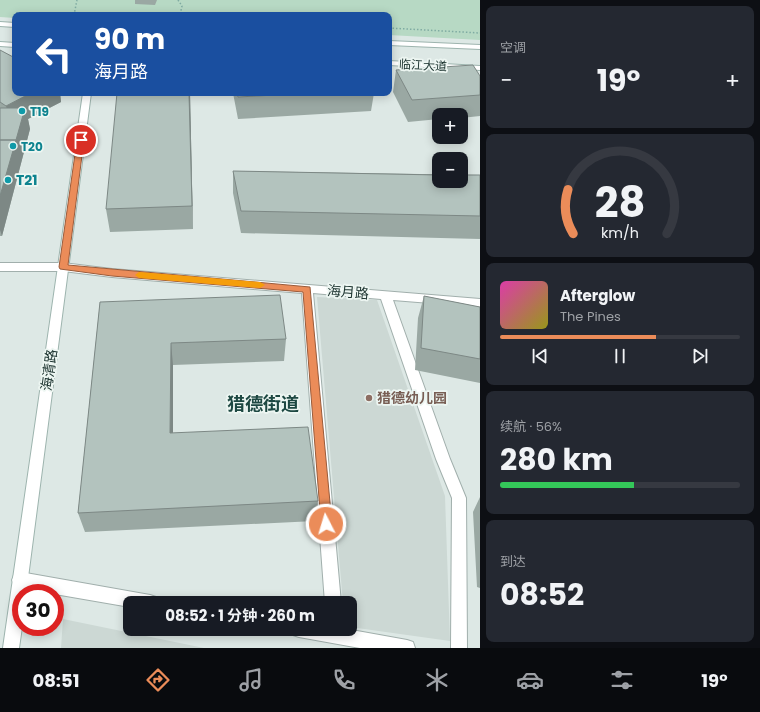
<!DOCTYPE html>
<html lang="zh">
<head>
<meta charset="utf-8">
<style>
  :root { --surface:#171b24; --page:#242831; --text:#f1f3f6; --muted:#9ea1a6; --line:#363941; --accent:#eb8c59 }
  body { margin:0; font-family:Poppins,"Noto Sans SC",sans-serif; background:var(--page); color:var(--text); height:100vh; display:flex; flex-direction:column; font-size:15px; white-space:nowrap }
  * { box-sizing:border-box; margin:0 }
  p { font-size:13px; color:var(--muted) }
  .icon { flex:none; width:22px; height:22px; fill:none; stroke:currentColor; stroke-width:2; stroke-linecap:round; stroke-linejoin:round }
  .map { position:relative; flex:1; overflow:hidden }
  .drawer { display:flex; flex-direction:column; gap:6px; padding:6px; background:#0d0f14; width:280px }
  .drawer>* { flex:none }
  .guide { position:absolute; left:12px; top:12px; width:380px; height:84px; border-radius:8px; box-shadow:0 2px 10px #0003; background:#1a4fa0; color:#fff; overflow:hidden }
  .fabs { position:absolute; left:432px; top:108px; display:grid; gap:8px }
  .fabs a { display:grid; place-items:center; width:36px; height:36px; border-radius:8px; background:var(--surface); box-shadow:0 2px 10px #0003; font-size:20px }
  .speed { position:absolute; left:12px; top:584px; display:flex; gap:8px; font-size:20px; font-weight:700; text-align:center }
  .speed>* { display:grid; place-content:center; width:52px; height:52px; border-radius:50%; background:var(--surface); box-shadow:0 2px 10px #0003; line-height:1 }
  .speed .limit { border:6px solid #d22; background:#fff; color:#111 }
  .pin { position:absolute; display:grid; place-items:center; width:34px; height:34px; color:#fff; margin:-17px; border:2px solid #fff; border-radius:50%; box-shadow:0 1px 4px #0007 }
  .me { position:absolute; width:44px; margin:-22px; rotate:355deg; stroke-linejoin:round; filter:drop-shadow(0 0 3px #0008) }
  .turn { display:flex; align-items:center; gap:14px; height:84px; padding:0 16px; font-size:18px }
  .turn .icon { width:52px; height:52px; stroke-width:2.5 }
  .turn b { display:block; font-size:28px; line-height:34px }
  .big { font-size:30px; font-weight:700; line-height:1.1 }
  .drawer .card { flex:1; display:flex; flex-direction:column; justify-content:center; gap:6px; min-width:0; padding:0 14px; border-radius:8px; background:var(--page) }
  .drawer .dial { align-items:center; gap:0 }
  .dial svg { height:104px; overflow:visible; fill:none; stroke:var(--line); stroke-width:7; stroke-linecap:round; text-anchor:middle }
  .dial text { fill:var(--text); stroke:none }
  .song { display:flex; align-items:center; gap:12px }
  .cover { width:48px; height:48px; border-radius:6px; background:linear-gradient(135deg,hsl(320 70% 55%),hsl(60 70% 35%)) }
  .played { height:4px; border-radius:2px; background:linear-gradient(90deg,var(--accent) 65%,var(--line) 65%) }
  .keys { display:flex; justify-content:space-around; direction:ltr }
  .heat { display:flex; justify-content:space-between; align-items:center; font-size:22px; direction:ltr }
  .charge { height:6px; border-radius:3px; background:linear-gradient(90deg,#34c759 56%,var(--line) 0) }
  .trip { position:absolute; left:123px; top:596px; width:234px; height:40px; border-radius:8px; background:var(--surface); box-shadow:0 2px 10px #0003; font-weight:700; line-height:40px; text-align:center }
  .menu { display:flex; height:64px; justify-content:space-around; align-items:center; background:#090b0e; color:var(--muted) }
  .menu .icon { width:28px; height:28px }
  .menu .on { color:var(--accent) }
  .menu b { font-size:18px; color:var(--text) }
  main { display:flex; flex:1; min-height:0 }
  .map>svg:first-child { display:block }
  .built { fill:#ccd8d4 }
  .green { fill:#b7d9c4 }
  .lines { fill:none; stroke-linecap:round; stroke-linejoin:round }
  .street-casing { stroke:#a1afac; stroke-width:2 }
  .secondary-casing { stroke:#9db4ae; stroke-width:2 }
  .path { stroke:#7faba2; stroke-width:1.5; stroke-dasharray:1.5 2; stroke-linecap:butt }
  .street { fill:#fff; fill-rule:evenodd }
  .secondary { fill:#fff; fill-rule:evenodd }
  .wall { fill:#9aa8a3 }
  .shaded-wall { fill:#7d8885 }
  .building { fill:#b3c3be; stroke:#7d8885 }
  .route { fill:#eb8c59; stroke:#995b3a }
  .slow { fill:#f59e0b }
  .culture-dot { fill:#0f9aa8; stroke:#edf6f2; stroke-width:1.5 }
  .education-dot { fill:#8d6e63; stroke:#edf6f2; stroke-width:1.5 }
  .labels { text-anchor:middle; dominant-baseline:central; stroke-width:3.5; stroke-linejoin:round; paint-order:stroke }
  .far-street-label { font-size:12px; fill:#203733; stroke:#edf6f2 }
  .far-culture-label { font-size:12px; font-weight:bold; fill:#0d838f; stroke:#edf6f2; text-anchor:start }
  .culture-label { font-size:14px; font-weight:bold; fill:#0d838f; stroke:#edf6f2; text-anchor:start }
  .street-label { font-size:14px; fill:#203733; stroke:#edf6f2 }
  .education-label { font-size:14px; font-weight:bold; fill:#785e54; stroke:#edf6f2; text-anchor:start }
  .district-label { font-size:18px; font-weight:bold; fill:#1d4842; stroke:#edf6f2 }
</style>
</head>
<body>
<main>
<div class="map">
<svg width="480" height="648" viewBox="0 0 480 648">
  <rect width="100%" height="100%" fill="#dde8e5"/>
  <path class="built" d="M 317,297 L 377,300 L 445,496 L 450,641 L 350,627 L 350,603 L 343,603 Z
    M 63,619 L 204,648 L 61,648 Z"/>
  <path class="green" d="M 0,0 L 480,0 L 480,40 L 389,35 L 389,15 L 15,15 L 15,18 L 0,17 Z"/>
  <g class="lines">
    <defs>
      <path id="street" d="M 0,263 L 63,263 L 112,269 L 480,299 L 480,307 L 393,300 L 450,459 L 466,498 L 467,648 L 451,648 L 452,498 L 436,459 L 381,299 L 313,293 L 341,603 L 325,603 L 302,293 L 112,277 L 63,271 L 0,271 Z
        M 20,572 L 150,595 L 156,597 L 158,603 L 130,603 L 130,607 L 20,588 L 14,585 L 12,580 L 14,575 Z
        M 291,629 L 346,629 L 407,640 L 413,642 L 415,648 L 360,648 L 299,637 L 293,635 Z"/>
      <path id="secondary" d="M 0,22 L 15,23 L 15,27 L 0,26 Z
        M 389,41 L 480,45 L 480,49 L 389,45 Z
        M 0,42 L 15,43 L 15,47 L 0,46 Z
        M 389,61 L 480,66 L 480,70 L 389,65 Z
        M 83,93 L 91,93 L 26,593 L 21,593 L 22,627 L 19,648 L 3,648 Z"/>
    </defs>
    <use href="#street" class="street-casing"/>
    <use href="#secondary" class="secondary-casing"/>
    <path class="path" d="M 178,0 L 182,6 L 180,15
      M 16,13 L 69,15
      M 74,15 L 77,0
      M 389,28 L 480,33"/>
    <use href="#street" class="street"/>
    <use href="#secondary" class="secondary"/>
  </g>
  <path class="wall" d="M 135,0 L 157,0 L 155,5 L 135,4 Z
    M 0,50 L 15,93 L 60,93 L 61,102 L 28,119 L 30,129 L 2,236 L 0,236 Z
    M 396,70 L 480,76 L 480,116 L 461,118 L 461,115 L 439,115 L 439,119 L 408,122 L 393,92 Z
    M 190,93 L 193,229 L 110,232 L 106,209 Z
    M 233,93 L 374,93 L 371,111 L 238,119 Z
    M 233,171 L 480,175 L 480,239 L 241,233 L 233,193 Z
    M 424,296 L 480,307 L 480,383 L 415,370 L 418,318 Z
    M 100,302 L 286,339 L 284,361 L 173,365 L 173,433 L 318,501 L 315,521 L 85,532 L 78,513 Z
    M 480,497 L 480,588 L 477,587 L 473,512 Z"/>
  <path class="shaded-wall" d="M 31,93 L 60,93 L 61,102 L 28,119 L 30,129 L 2,236 L 0,230 L 0,196 L 12,127 L 6,106 Z
    M 189,93 L 190,93 L 193,229 L 192,206 Z
    M 171,343 L 173,365 L 173,454 L 170,433 Z"/>
  <path class="building" d="M 0,50 L 15,58 L 15,93 L 31,93 L 6,106 L 0,102 Z
    M 473,65 L 480,76 L 480,95 L 412,100 L 396,70 Z
    M 117,93 L 189,93 L 192,206 L 106,209 Z
    M 237,93 L 313,93 L 238,97 Z
    M 0,108 L 25,108 L 16,140 L 0,140 Z
    M 0,140 L 16,140 L 0,196 Z
    M 233,171 L 439,175 L 439,181 L 461,181 L 461,175 L 480,175 L 480,216 L 241,211 Z
    M 280,295 L 286,339 L 171,343 L 170,433 L 308,427 L 318,501 L 78,513 L 100,302 Z
    M 424,296 L 480,307 L 480,359 L 421,348 Z"/>
  <path class="route" d="M 81,138 L 84,140 L 68,265 L 310,287 L 332,524 L 330,528 L 326,530 L 323,528 L 321,524 L 303,292 L 112,276 L 60,269 L 59,267 L 77,140 Z"/>
  <path class="slow" d="M 139,272 L 260,282 L 265,285 L 260,288 L 139,278 L 135,275 Z"/>
  <g class="culture-dot">
    <circle cx="22" cy="111" r="4"/>
    <circle cx="13" cy="146" r="4"/>
    <circle cx="8" cy="180" r="4"/>
  </g>
  <circle class="education-dot" cx="369" cy="398" r="4"/>
  <g class="labels">
    <g class="far-street-label">
      <text transform="translate(423 65) rotate(3)">临江大道</text>
    </g>
    <g class="far-culture-label">
      <text x="30" y="111">T19</text>
      <text x="21" y="146">T20</text>
    </g>
    <g class="culture-label">
      <text x="16" y="180">T21</text>
    </g>
    <g class="street-label">
      <text transform="translate(348 292) rotate(5)">海月路</text>
      <text transform="translate(49 370) rotate(-82)">海清路</text>
    </g>
    <g class="education-label">
      <text x="377" y="398">猎德幼儿园</text>
    </g>
    <g class="district-label">
      <text x="263" y="403">猎德街道</text>
    </g>
  </g>
</svg>
<div class="fabs">
<a>+</a>
<a>−</a>
</div>
<div class="speed"><div class="limit">30</div></div>
<div class="pin" style="left:81px;top:140px;background:#d93025"><svg class="icon" aria-label="arrive" viewBox="0 0 24 24"><path d="M6 21V4h12l-3 4 3 4H6"/></svg></div>
<svg class="me" style="left:326px;top:524px" viewBox="-20 -20 40 40"><circle r="17" fill="#eb8c59" stroke="#fff" stroke-width="3"/><path d="M0-11L8 9 0 5-8 9z" fill="#fff"/></svg>
<div class="trip">08:52 · 1 分钟 · 260 m</div>
<div class="guide">
<div class="turn"><svg class="icon" aria-label="left" viewBox="0 0 24 24"><path d="M17 20v-9H6M10 6l-5 5 5 5"/></svg><div><b>90 m</b>海月路</div></div>
</div>
</div>
<section class="drawer">
<div class="card"><p>空调</p>
<div class="heat"><a>−</a><b class="big">19°</b><a>+</a></div>
</div>
<div class="card dial"><svg viewBox="0 0 100 80">
<path d="M14 69A42 42 0 1 1 86 69"/>
<path d="M14 69A42 42 0 0 1 10 35" stroke="#eb8c59"/>
<text x="50" y="56" font-size="32" font-weight="700">28</text>
<text x="50" y="72" font-size="11">km/h</text>
</svg></div>
<div class="card">
<div class="song"><i class="cover"></i><div><b>Afterglow</b><p>The Pines</p></div></div>
<div class="played"></div>
<div class="keys"><svg class="icon" aria-label="previous" viewBox="0 0 24 24"><path d="M18 5L8 12l10 7zM5 5v14"/></svg><svg class="icon" aria-label="pause" viewBox="0 0 24 24"><path d="M8 5v14M16 5v14"/></svg><svg class="icon" aria-label="next" viewBox="0 0 24 24"><path d="M6 5l10 7-10 7zM19 5v14"/></svg></div>
</div>
<div class="card"><p>续航 · 56%</p><b class="big">280 km</b><div class="charge"></div></div>
<div class="card"><p>到达</p><b class="big">08:52</b></div>
</section>
</main>
<nav class="menu">
<b>08:51</b>
<svg class="icon on" aria-label="directions" viewBox="0 0 24 24"><path d="M12 3l9 9-9 9-9-9zM9 14v-3h6M13 9l2 2-2 2"/></svg>
<svg class="icon" aria-label="music" viewBox="0 0 24 24"><path d="M9 18V5l10-2v13"/><circle cx="6" cy="18" r="3"/><circle cx="16" cy="16" r="3"/></svg>
<svg class="icon" aria-label="phone" viewBox="0 0 24 24"><path d="M5 4h4l2 5-3 2q2 4 5 5l2-3 5 2v4C11 20 4 13 5 4z"/></svg>
<svg class="icon" aria-label="climate" viewBox="0 0 24 24"><path d="M12 3v18M4 7l16 10M4 17L20 7"/></svg>
<svg class="icon" aria-label="car" viewBox="0 0 24 24"><path d="M5 17H2v-5l4-1 3-4h7l3 4 3 1v5h-3M9 17h6M6 11h13"/><circle cx="7" cy="17" r="2"/><circle cx="17" cy="17" r="2"/></svg>
<svg class="icon" aria-label="filters" viewBox="0 0 24 24"><path d="M4 7h16M4 17h16"/><circle cx="9" cy="7" r="2"/><circle cx="15" cy="17" r="2"/></svg>
<b>19°</b>
</nav>
</body>
</html>
